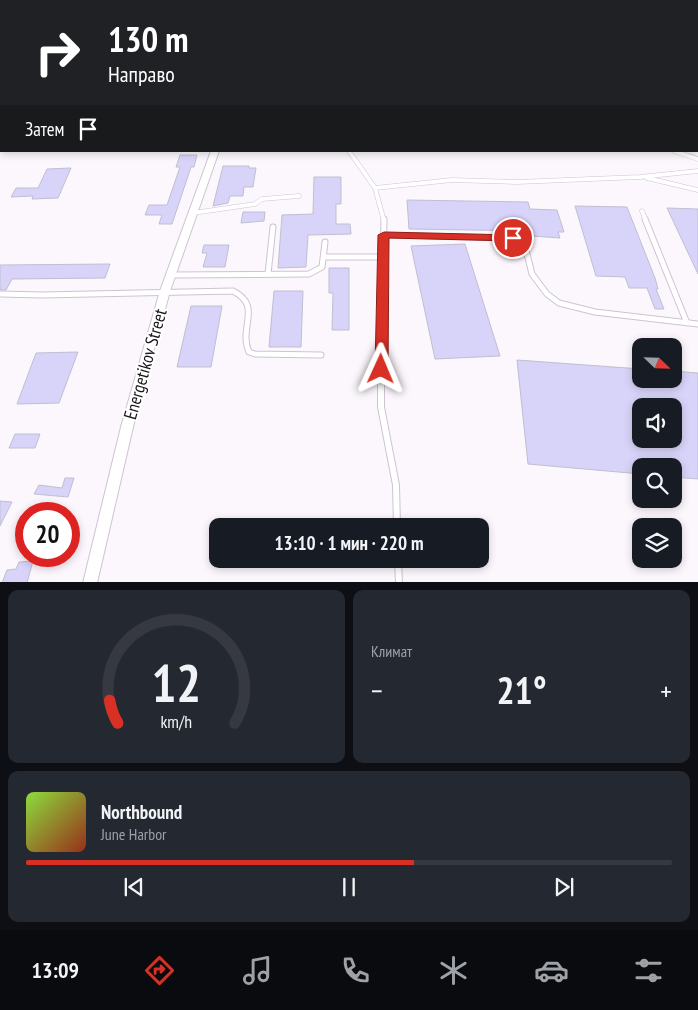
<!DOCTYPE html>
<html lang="ru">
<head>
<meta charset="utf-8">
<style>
  :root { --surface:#171b24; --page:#242831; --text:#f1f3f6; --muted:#9ea1a6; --line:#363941; --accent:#d93025 }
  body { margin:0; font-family:"PT Sans Narrow",sans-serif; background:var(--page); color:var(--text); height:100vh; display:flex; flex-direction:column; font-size:19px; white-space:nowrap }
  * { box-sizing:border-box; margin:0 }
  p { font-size:16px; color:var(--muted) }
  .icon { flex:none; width:28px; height:28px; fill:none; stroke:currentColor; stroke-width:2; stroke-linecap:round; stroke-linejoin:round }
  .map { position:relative; height:582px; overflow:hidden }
  .drawer { display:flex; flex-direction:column; gap:8px; padding:8px; background:#0d0f14; flex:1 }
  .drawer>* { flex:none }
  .hud { position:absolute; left:0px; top:0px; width:699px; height:152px; box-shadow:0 2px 8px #0003; background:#202124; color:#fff; overflow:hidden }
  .needle { width:32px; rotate:113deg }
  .controls { position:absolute; left:632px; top:338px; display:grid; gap:10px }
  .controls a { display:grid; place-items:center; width:50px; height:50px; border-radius:10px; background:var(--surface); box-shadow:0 2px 8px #0003; font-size:25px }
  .speed { position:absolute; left:15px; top:502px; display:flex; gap:10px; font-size:25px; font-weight:700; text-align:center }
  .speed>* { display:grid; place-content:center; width:65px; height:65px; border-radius:50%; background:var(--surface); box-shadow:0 2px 8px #0003; line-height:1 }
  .speed .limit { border:8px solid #d22; background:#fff; color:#111 }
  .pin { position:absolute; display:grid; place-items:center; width:42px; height:42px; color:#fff; margin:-21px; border:2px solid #fff; border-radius:50%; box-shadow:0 1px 5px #0007 }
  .me { position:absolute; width:55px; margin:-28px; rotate:1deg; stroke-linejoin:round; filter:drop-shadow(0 0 4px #0008) }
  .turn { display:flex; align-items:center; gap:18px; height:105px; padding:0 25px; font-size:22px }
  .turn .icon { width:65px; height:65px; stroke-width:2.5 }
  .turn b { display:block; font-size:35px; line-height:42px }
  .then { display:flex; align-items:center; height:48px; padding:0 25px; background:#0003; gap:10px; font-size:19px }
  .big { font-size:38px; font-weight:700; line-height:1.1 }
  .drawer .tile { flex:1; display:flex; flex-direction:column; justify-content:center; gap:8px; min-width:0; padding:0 18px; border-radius:10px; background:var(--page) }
  .drawer .dial { align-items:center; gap:0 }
  .dial svg { height:130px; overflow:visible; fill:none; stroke:var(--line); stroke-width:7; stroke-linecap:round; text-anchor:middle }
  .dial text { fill:var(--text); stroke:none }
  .song { display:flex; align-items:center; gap:15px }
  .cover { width:60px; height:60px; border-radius:8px; background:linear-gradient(135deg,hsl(90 70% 55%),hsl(10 70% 35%)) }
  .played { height:5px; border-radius:2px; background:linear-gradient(90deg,var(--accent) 60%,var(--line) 60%) }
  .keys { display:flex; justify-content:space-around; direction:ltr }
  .heat { display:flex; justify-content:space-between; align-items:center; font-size:28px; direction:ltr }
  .drawer .tiles { flex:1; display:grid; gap:8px; grid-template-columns:1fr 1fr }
  .tile:last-child { grid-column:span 2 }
  .trip { position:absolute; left:209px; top:518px; width:280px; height:50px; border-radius:10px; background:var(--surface); box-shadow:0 2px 8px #0003; font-weight:700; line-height:50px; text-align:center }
  .menu { display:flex; height:80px; justify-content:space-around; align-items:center; background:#090b0e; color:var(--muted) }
  .menu .icon { width:35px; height:35px }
  .menu .on { color:var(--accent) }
  .menu b { font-size:22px; color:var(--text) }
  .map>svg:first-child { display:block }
  .building { fill:#d8d4f9; stroke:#c0bed0; fill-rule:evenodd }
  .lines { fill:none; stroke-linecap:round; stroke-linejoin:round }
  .service-far3-casing { stroke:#cec3d2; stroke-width:4.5 }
  .service-far2-casing { stroke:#cec3d2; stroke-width:5 }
  .service-far1-casing { stroke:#cec3d2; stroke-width:7 }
  .service-casing { stroke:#cec3d2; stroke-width:8 }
  .minor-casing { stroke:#cec3d2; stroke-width:2 }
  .secondary-casing { stroke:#cec3d2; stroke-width:2 }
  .service-far3 { stroke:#fff; stroke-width:3 }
  .service-far2 { stroke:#fff; stroke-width:4 }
  .service-far1 { stroke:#fff; stroke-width:5 }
  .service { stroke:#fff; stroke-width:6 }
  .minor { fill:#fff; fill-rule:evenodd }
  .secondary { fill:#fff; fill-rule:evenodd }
  .route { fill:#d93025; stroke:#8d1f18 }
  .labels { text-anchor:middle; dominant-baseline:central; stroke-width:4; stroke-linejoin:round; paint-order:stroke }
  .street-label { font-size:18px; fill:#1a161b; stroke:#fff }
</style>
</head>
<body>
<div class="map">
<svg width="698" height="583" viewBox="0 0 698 583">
  <rect width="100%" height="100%" fill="#fcf7fd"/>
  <path class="building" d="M 180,155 L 197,155 L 194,167 L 191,167 L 172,224 L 159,224 L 162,215 L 145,215 L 149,205 L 167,205 L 180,167 L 176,167 Z
    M 223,166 L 249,166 L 249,168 L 256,168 L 253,187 L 244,187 L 243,196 L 230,196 L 228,203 L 213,206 Z
    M 71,168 L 58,198 L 32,199 L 33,196 L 11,197 L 16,188 L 38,188 L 47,169 Z
    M 314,177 L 341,177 L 341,204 L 336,204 L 336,224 L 350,224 L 351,234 L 308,235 L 306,267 L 278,268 L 282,215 L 313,214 Z
    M 407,200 L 528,202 L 530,209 L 557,210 L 564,232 L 558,232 L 560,238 L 532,236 L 531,231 L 409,229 Z
    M 575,206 L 627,207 L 655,278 L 658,289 L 656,289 L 664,309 L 655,309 L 647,288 L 629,288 L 625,277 L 596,276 Z
    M 667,208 L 698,209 L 698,274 Z
    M 243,212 L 265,212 L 264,221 L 241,223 Z
    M 465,244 L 500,356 L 435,359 L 411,246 Z
    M 204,245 L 229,245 L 225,267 L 203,267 L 207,253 L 202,253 Z
    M 110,264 L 105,278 L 12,279 L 6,290 L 0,290 L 0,265 Z
    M 329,268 L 349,268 L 349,330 L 332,330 L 333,293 L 329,293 Z
    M 274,291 L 303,291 L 301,347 L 269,347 Z
    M 191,306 L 222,306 L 211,367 L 177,367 Z
    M 78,352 L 59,403 L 17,404 L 36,353 Z
    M 517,360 L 641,369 L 641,379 L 674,379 L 674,371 L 698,373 L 698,479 L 674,477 L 674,466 L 641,466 L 641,474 L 528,464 ZM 641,406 L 674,406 L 674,439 L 641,439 Z
    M 15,434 L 40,434 L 35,448 L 9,448 Z
    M 65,478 L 74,478 L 68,497 L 34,494 L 39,485 L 62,488 Z
    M 0,501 L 12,502 L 0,526 Z
    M 33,561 L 27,583 L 2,583 L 7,570 L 16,569 L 19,562 Z"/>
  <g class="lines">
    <defs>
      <path id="service-far3" d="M 487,0 L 489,1
        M 513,0 L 515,1
        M 608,0 L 611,1
        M 460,1 L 462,0"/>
      <path id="service-far2" d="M 349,151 L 375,188 L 384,221
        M 674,151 L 698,159
        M 647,178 L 698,190
        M 375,188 L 452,180 L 517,182 L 640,177 L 698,171
        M 642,211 L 646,221
        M 193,213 L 255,204 L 262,199 L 299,196"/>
      <path id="service-far1" d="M 645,219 L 687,323
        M 384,235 L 513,238 L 524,242 L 532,274 L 547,294 L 559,303 L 595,312 L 698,324
        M 324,257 L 383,257
        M 268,274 L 273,227
        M 171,275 L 309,274 L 322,267 L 325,242
        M 0,294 L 42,295 L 233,291 C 263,306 238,328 249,352 L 255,354 L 321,355
        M 381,379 L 384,219"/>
      <path id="service" d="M 381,378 L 381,407 L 396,485 L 397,526
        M 398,559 L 399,583"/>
      <path id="minor" d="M 0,15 L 1,15 L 1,19 L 0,19 Z
        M 0,121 L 1,121 L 1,125 L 0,125 Z
        M 211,151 L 219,151 L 170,291 L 133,427 L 97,583 L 83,583 L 121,427 L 160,291 Z"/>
      <path id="secondary" d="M 636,0 L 645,0 L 646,1 L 637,1 Z"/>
    </defs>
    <use href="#service-far3" class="service-far3-casing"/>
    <use href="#service-far2" class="service-far2-casing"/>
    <use href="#service-far1" class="service-far1-casing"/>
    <use href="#service" class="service-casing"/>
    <use href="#minor" class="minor-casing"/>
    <use href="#secondary" class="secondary-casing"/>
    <use href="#service-far3" class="service-far3"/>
    <use href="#service-far2" class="service-far2"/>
    <use href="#service-far1" class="service-far1"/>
    <use href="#service" class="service"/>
    <use href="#minor" class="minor"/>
    <use href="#secondary" class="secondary"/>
  </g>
  <path class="route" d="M 384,232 L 513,235 L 519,238 L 513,241 L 389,238 L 388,369 L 386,372 L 377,372 L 375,369 L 378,235 Z"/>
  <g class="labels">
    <g class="street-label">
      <text transform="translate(145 364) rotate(-74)">Energetikov Street</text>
    </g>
  </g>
</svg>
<div class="controls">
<a><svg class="needle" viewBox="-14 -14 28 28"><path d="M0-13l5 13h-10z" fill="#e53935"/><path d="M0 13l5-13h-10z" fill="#9ea1a6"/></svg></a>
<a><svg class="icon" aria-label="sound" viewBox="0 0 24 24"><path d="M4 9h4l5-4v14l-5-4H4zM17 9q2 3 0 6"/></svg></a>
<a><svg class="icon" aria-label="search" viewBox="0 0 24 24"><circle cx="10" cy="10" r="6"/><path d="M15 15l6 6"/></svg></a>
<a><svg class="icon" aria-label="layers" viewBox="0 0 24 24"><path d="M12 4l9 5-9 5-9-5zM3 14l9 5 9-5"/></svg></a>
</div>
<div class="speed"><div class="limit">20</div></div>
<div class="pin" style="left:513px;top:238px;background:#d93025"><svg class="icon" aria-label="arrive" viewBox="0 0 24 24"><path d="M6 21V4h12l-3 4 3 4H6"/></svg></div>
<svg class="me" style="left:381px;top:369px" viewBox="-20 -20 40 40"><path d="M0-17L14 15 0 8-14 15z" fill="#d93025" stroke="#fff" stroke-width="4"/></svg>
<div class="trip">13:10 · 1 мин · 220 m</div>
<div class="hud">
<div class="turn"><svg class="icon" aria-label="right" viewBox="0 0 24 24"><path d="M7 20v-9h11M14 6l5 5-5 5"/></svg><div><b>130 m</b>Направо</div></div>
<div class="then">Затем<svg class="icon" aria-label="arrive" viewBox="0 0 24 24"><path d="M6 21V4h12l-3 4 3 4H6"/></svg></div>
</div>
</div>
<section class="drawer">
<div class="tiles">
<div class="tile dial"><svg viewBox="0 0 100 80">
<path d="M14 69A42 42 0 1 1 86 69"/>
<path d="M14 69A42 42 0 0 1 9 55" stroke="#d93025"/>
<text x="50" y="56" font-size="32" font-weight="700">12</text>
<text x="50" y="72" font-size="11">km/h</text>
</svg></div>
<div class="tile"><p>Климат</p>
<div class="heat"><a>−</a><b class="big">21°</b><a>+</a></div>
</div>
<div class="tile">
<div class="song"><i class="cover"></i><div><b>Northbound</b><p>June Harbor</p></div></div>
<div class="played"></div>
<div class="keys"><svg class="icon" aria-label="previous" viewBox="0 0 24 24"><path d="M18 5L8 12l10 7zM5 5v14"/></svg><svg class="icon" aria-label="pause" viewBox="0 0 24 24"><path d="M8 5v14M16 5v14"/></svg><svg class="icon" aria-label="next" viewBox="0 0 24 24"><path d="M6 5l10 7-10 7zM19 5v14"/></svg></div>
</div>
</div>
</section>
<nav class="menu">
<b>13:09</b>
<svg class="icon on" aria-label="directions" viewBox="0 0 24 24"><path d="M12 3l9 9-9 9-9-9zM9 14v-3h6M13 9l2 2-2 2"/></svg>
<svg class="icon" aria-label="music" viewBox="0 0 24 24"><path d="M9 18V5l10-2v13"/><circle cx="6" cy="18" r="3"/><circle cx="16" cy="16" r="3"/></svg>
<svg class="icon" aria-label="phone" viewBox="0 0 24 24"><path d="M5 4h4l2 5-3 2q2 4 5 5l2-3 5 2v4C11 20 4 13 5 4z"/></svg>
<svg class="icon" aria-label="climate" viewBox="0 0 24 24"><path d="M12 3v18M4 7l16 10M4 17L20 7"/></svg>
<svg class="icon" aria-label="car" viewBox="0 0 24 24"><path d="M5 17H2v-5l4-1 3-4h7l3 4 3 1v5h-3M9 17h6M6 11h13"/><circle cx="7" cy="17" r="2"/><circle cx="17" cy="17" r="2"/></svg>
<svg class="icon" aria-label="filters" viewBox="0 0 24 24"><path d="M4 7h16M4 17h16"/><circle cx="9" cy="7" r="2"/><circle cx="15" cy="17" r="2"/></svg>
</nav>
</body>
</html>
